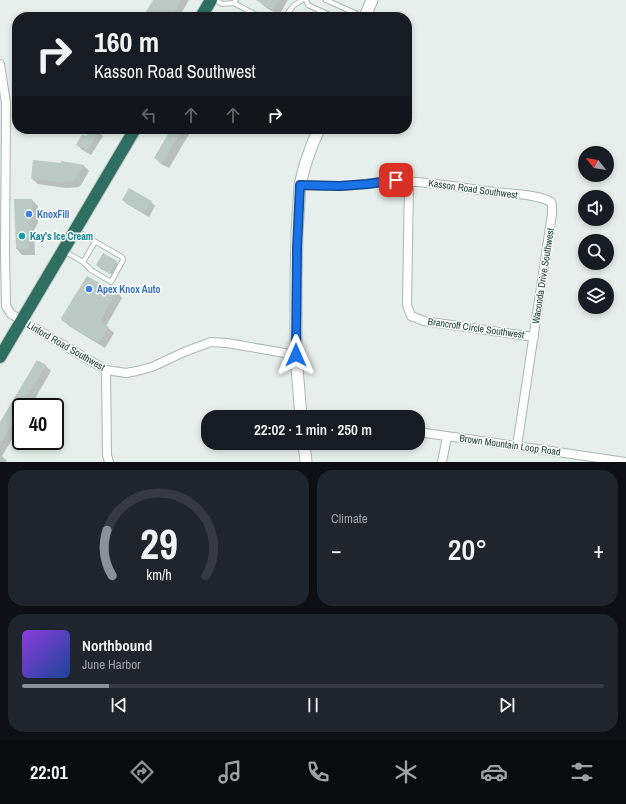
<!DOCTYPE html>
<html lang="en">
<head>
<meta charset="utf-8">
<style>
  :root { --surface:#171b24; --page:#20242c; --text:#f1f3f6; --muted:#9ea1a6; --line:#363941; --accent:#8c9099 }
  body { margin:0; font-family:"Archivo Narrow",sans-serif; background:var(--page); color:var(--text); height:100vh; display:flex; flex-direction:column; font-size:15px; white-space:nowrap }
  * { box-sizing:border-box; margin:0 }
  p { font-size:13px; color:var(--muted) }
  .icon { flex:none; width:22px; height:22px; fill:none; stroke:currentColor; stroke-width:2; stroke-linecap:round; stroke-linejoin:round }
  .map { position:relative; height:462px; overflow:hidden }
  .side { display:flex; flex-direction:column; gap:8px; padding:8px; background:#0d0f14; flex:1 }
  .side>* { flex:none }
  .hud { position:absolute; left:12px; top:12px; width:400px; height:122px; border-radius:16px; box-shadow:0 2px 6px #0003; background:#171b24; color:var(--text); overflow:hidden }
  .needle { width:26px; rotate:300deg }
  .tools { position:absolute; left:578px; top:146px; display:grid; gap:8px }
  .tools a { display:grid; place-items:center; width:36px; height:36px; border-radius:50%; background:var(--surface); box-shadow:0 2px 6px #0003; font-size:20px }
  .speed { position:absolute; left:12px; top:398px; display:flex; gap:8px; font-size:20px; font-weight:700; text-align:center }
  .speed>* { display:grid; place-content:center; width:52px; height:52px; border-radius:50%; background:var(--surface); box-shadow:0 2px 6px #0003; line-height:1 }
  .speed .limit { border:2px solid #111; border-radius:6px; background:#fff; color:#111 }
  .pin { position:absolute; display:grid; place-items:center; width:34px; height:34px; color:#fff; margin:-17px; border-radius:8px; box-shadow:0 2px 6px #0006 }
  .me { position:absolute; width:44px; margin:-22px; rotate:0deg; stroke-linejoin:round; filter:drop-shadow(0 0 3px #0008) }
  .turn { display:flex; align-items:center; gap:14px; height:84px; padding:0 16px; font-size:18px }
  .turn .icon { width:52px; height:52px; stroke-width:2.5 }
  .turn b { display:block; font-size:28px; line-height:34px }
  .lanes { display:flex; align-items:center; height:38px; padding:0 16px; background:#0003; justify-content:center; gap:20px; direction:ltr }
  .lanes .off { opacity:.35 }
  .big { font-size:30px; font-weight:600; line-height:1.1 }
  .side .tile { flex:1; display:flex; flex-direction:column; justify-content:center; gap:6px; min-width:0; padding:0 14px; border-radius:16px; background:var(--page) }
  .side .dial { align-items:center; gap:0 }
  .dial svg { height:104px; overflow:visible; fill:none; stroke:var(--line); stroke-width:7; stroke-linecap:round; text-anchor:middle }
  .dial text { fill:var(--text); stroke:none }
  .song { display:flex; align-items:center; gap:12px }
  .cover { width:48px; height:48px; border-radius:6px; background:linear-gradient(135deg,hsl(270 70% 55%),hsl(220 70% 35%)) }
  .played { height:4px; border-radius:2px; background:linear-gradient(90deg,var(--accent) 15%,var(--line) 15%) }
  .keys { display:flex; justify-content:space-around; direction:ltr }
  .heat { display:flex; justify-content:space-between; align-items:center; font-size:22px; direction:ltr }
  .side .tiles { flex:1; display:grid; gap:8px; grid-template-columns:1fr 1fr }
  .tile:last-child { grid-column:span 2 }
  .trip { position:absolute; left:201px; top:410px; width:224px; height:40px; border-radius:16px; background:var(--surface); box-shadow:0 2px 6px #0003; font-weight:600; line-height:40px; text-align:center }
  .dock { display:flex; height:64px; justify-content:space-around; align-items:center; background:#090b0e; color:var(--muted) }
  .dock .icon { width:28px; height:28px }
  .dock .active { color:var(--accent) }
  .dock b { font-size:18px; color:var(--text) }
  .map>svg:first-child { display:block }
  .shadow { fill:#0003 }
  .building { fill:#bbcac4 }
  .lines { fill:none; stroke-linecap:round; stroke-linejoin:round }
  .lane-casing { stroke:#a8b8b2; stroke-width:6 }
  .street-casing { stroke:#a8b8b2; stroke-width:10 }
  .secondary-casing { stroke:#a4bbb3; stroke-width:13 }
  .highway-casing { stroke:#c2cac8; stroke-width:14 }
  .lane { stroke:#fff; stroke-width:4 }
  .street { stroke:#fff; stroke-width:8 }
  .secondary { stroke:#fff; stroke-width:11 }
  .highway { stroke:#2f6f62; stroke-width:12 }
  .route-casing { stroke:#114b97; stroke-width:10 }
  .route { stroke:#1a73e8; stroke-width:7 }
  .shop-dot { fill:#3f7fe0; stroke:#f7fbf9; stroke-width:1.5 }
  .culture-dot { fill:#0f9aa8; stroke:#f7fbf9; stroke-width:1.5 }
  .labels { text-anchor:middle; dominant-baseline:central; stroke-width:3; stroke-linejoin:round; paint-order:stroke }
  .street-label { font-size:10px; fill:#24423a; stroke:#f7fbf9 }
  .shop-label { font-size:10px; font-weight:bold; fill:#366cbe; stroke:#f7fbf9; text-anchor:start }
  .culture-label { font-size:10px; font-weight:bold; fill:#0d838f; stroke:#f7fbf9; text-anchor:start }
</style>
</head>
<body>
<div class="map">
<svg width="626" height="462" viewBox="0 0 626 462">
  <rect width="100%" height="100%" fill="#e6efeb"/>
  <path class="shadow" d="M 154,0 L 189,0 L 181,14 L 180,14 L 178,17 L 144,17 Z
    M 260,0 L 288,0 L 279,15 L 265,7 L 259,1 Z
    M 92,129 L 94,129 L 98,132 L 103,136 L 91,155 L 81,149 L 77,144 L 86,138 Z
    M 172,129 L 192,129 L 169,168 L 161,164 L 155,158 Z
    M 62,164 L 83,165 L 89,171 L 81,185 L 79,187 L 66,188 L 38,184 L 32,179 Z
    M 32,200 L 38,206 L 38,223 L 34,230 L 35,255 L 22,255 L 17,249 Z
    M 123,200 L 151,202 L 155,206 L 149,217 L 127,204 Z
    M 116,262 L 120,266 L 114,276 L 101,269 L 97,265 Z
    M 104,285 L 117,292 L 122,298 L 106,326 L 114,333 L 105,348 L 69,326 L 63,320 Z
    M 45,365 L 51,371 L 30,407 L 21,407 L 21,426 L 20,426 L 2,456 L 7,461 L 6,462 L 0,462 L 0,424 Z"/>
  <path class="building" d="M 153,0 L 182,0 L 176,10 L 175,10 L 170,17 L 143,17 Z
    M 256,0 L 279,0 L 273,10 Z
    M 91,129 L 95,129 L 99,131 L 87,151 L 76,145 L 82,134 L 86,136 Z
    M 171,129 L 183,129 L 162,163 L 154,158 Z
    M 33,160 L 61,163 L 61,161 L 84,165 L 75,179 L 73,181 L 60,182 L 31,179 Z
    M 129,188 L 152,201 L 144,213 L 122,200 Z
    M 14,199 L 32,199 L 32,217 L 29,223 L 29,249 L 16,249 Z
    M 103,253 L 117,261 L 109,273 L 96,265 Z
    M 87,276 L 103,285 L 103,284 L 117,291 L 100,321 L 109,327 L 99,343 L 62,321 L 61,318 Z
    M 37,360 L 46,365 L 21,407 L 21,418 L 18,423 L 14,421 L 0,444 L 0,422 Z"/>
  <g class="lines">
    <defs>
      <path id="lane" d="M 216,0 L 222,4 L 234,3 L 236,0
        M 306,0 L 308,5 L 334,17
        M 326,0 L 364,17
        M 234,3 L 260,17
        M 285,17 L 293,6 L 302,0
        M 64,251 L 83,262 L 91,270 L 111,282 L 123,260 L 122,257 L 77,231
        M 83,262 L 95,242"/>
      <path id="street" d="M 0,64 L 6,103 L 5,253 L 6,306 L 11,314 L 106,370 L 126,373 L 137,371 L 152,367 L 184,352 L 211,342 L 227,343 L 296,355
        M 409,181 L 407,305 L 411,316 L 424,321 L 534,337
        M 300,185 C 318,186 336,187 355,185 C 369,184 383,180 397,181 C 429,181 462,188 494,192 C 510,194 537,194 551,202 L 552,206 L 552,214 L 517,446
        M 106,370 L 107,455 L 109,462
        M 300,415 L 313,417
        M 418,432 L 517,446 L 626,462
        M 442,462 L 447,437"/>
      <path id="secondary" d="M 365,17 L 372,0
        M 301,417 L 296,355 L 296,279 L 297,233 L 300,185 L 305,165 L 312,145 L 319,129
        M 304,443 L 306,462"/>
      <path id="highway" d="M 201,17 L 211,0
        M 0,357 L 135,129"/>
    </defs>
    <use href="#lane" class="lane-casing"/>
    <use href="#street" class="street-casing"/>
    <use href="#secondary" class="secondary-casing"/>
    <use href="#highway" class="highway-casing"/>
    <use href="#lane" class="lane"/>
    <use href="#street" class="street"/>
    <use href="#secondary" class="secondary"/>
    <use href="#highway" class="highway"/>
  </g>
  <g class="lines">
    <defs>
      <path id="route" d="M 296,355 L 297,248 L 300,185 L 340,186 L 368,184 L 396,180"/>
    </defs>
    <use href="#route" class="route-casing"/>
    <use href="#route" class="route"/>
  </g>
  <g class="shop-dot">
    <circle cx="29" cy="214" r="4"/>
    <circle cx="89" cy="289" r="4"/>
  </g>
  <circle class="culture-dot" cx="22" cy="236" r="4"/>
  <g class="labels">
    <g class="street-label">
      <text transform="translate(473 189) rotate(8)">Kasson Road Southwest</text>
      <text transform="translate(543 276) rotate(-81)">Waconda Drive Southwest</text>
      <text transform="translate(476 328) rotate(8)">Brancroff Circle Southwest</text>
      <text transform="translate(66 346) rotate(30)">Linford Road Southwest</text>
      <text transform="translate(510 445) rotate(8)">Brown Mountain Loop Road</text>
    </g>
    <g class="shop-label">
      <text x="37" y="214">KnoxFill</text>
      <text x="97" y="289">Apex Knox Auto</text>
    </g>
    <g class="culture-label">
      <text x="30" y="236">Kay's Ice Cream</text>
    </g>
  </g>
</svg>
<div class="tools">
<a><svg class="needle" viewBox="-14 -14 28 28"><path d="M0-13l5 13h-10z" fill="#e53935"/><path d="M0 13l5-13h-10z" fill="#9ea1a6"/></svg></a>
<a><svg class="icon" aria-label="sound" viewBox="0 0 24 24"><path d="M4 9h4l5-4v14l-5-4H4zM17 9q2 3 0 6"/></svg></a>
<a><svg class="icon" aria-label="search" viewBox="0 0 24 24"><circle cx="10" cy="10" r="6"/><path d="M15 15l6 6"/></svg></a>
<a><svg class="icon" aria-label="layers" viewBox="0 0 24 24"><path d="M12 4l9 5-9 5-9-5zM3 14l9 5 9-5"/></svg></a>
</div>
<div class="speed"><div class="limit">40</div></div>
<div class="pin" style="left:396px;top:180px;background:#d93025"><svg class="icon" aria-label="arrive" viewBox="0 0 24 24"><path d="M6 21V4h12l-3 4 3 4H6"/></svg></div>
<svg class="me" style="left:296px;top:355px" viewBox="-20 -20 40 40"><path d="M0-17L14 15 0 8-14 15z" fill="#1a73e8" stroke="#fff" stroke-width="4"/></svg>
<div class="trip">22:02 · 1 min · 250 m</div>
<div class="hud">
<div class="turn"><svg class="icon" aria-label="right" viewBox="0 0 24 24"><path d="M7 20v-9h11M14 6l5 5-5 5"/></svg><div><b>160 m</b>Kasson Road Southwest</div></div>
<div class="lanes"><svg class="icon off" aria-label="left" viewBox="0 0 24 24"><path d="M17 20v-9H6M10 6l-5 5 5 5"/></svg><svg class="icon off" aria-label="ahead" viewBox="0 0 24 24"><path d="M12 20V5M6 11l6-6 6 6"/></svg><svg class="icon off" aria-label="ahead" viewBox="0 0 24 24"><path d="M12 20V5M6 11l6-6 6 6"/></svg><svg class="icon" aria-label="right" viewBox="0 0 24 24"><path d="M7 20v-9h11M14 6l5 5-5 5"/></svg></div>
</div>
</div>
<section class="side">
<div class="tiles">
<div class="tile dial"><svg viewBox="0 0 100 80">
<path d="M14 69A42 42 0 1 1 86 69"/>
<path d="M14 69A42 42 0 0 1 10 34" stroke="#8c9099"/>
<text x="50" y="56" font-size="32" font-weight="700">29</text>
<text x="50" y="72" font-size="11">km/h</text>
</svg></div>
<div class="tile"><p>Climate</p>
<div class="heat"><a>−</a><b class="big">20°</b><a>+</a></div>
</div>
<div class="tile">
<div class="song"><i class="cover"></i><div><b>Northbound</b><p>June Harbor</p></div></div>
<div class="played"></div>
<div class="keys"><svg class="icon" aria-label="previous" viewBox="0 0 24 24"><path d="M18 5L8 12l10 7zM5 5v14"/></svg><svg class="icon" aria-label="pause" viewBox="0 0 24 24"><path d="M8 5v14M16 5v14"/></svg><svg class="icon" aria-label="next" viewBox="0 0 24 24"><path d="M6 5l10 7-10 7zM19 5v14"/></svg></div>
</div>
</div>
</section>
<nav class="dock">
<b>22:01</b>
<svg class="icon active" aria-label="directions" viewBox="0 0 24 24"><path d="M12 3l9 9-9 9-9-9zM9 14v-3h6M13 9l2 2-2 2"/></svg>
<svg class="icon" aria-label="music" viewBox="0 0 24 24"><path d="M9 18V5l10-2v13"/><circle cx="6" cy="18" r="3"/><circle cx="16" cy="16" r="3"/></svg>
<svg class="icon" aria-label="phone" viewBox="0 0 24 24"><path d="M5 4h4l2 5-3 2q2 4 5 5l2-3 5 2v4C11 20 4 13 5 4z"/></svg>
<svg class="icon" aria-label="climate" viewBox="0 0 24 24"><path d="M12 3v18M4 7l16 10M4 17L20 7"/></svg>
<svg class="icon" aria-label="car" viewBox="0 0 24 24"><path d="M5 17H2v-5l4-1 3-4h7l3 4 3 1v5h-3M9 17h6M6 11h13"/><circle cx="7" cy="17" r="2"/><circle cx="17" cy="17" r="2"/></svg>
<svg class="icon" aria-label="filters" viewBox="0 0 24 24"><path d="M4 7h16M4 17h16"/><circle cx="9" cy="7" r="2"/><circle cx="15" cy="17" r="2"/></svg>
</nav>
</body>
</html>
